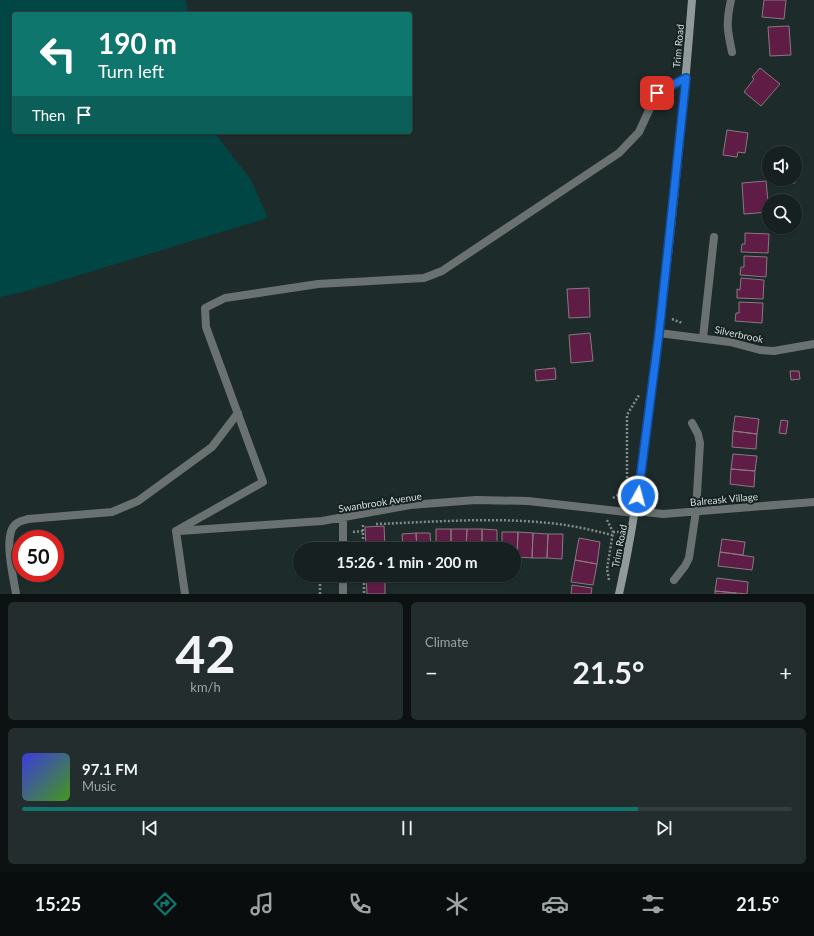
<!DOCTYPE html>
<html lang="en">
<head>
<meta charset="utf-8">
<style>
  :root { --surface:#162020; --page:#232d2d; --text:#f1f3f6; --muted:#9ea3a5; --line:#353e3e; --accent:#0f766e }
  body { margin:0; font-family:Lato,sans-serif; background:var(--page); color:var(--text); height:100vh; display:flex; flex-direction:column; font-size:15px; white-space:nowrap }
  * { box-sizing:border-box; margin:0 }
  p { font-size:13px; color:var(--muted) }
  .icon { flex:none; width:22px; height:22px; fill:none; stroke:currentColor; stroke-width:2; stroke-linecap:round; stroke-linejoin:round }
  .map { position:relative; height:594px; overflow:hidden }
  .details { display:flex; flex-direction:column; gap:8px; padding:8px; background:#0c1212; flex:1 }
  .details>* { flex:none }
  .top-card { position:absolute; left:12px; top:12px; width:400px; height:122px; border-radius:4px; box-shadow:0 1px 3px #0004,0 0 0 1px var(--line); background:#0f766e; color:#fff; overflow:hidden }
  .tools { position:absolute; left:762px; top:146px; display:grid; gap:8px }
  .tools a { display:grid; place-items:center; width:40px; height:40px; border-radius:50%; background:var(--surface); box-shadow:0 1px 3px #0004,0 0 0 1px var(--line); font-size:20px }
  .speed { position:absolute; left:12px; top:530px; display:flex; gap:8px; font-size:20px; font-weight:700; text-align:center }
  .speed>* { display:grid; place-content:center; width:52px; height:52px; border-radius:50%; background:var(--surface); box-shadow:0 1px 3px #0004,0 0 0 1px var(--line); line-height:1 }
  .speed .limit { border:6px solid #d22; background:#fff; color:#111 }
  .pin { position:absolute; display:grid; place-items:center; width:34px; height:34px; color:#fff; margin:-17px; border-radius:8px; box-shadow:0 2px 6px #0006 }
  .me { position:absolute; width:44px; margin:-22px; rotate:7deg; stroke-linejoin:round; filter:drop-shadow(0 0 3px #0008) }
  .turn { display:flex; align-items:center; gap:14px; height:84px; padding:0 20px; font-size:18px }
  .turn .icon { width:52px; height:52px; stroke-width:2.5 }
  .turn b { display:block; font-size:28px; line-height:34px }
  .then { display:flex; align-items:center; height:38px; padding:0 20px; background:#0003; gap:8px; font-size:15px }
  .big { font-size:30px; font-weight:700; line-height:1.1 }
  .details .card { flex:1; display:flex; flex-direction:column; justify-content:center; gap:6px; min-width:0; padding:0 14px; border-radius:6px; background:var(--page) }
  .details .dial { align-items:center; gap:0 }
  .dial b { font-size:52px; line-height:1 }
  .song { display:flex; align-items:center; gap:12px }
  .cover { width:48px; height:48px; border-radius:6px; background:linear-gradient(135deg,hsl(240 70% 55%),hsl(100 70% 35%)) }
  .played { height:4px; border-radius:2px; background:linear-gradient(90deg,var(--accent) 80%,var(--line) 80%) }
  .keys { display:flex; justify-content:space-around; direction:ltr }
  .heat { display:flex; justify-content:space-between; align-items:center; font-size:22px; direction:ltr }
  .details .tiles { flex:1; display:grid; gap:8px; grid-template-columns:1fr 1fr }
  .card:last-child { grid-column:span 2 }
  .trip { position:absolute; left:293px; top:542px; width:228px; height:40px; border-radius:20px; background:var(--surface); box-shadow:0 1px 3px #0004,0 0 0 1px var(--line); font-weight:700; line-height:40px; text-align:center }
  .tab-bar { display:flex; height:64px; justify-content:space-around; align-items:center; background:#090d0d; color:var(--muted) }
  .tab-bar .icon { width:28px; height:28px }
  .tab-bar .current { color:var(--accent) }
  .tab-bar b { font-size:18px; color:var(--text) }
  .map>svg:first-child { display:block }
  .green { fill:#004645 }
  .building { fill:#5f1c44; stroke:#877a80 }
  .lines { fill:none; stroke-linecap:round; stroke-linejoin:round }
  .path { stroke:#818c8c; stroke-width:2.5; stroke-dasharray:2 2; stroke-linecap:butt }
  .street { stroke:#6a7171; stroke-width:8 }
  .secondary { stroke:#909a9a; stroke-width:8 }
  .route-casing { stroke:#114b97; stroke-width:10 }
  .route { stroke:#1a73e8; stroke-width:7 }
  .labels { text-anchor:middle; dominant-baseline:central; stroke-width:4; stroke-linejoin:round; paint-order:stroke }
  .street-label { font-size:10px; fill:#d6dfde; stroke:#152221 }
</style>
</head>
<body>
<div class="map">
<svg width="814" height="594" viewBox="0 0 814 594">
  <rect width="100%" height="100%" fill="#1e2b2b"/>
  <path class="green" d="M 0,0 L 186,0 L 188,14 L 14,14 L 14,132 L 214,132 L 251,180 L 268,218 L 23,292 L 0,297 Z"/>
  <path class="building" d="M 764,0 L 786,0 L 784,19 L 762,17 Z
    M 789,26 L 791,55 L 770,56 L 768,27 Z
    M 760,68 L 780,84 L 761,106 L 744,92 L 754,79 L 752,77 Z
    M 727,130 L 748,133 L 745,153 L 738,152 L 737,157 L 723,155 Z
    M 779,179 L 795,179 L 795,183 L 780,184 Z
    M 766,181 L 769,212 L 744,214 L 742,183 Z
    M 745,233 L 769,234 L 768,253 L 741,252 L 742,244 L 745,244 Z
    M 744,256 L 767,257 L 766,277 L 740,275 L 741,267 L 744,267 Z
    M 741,278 L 764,280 L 763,299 L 737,298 L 737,289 L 740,290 Z
    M 589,288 L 590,317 L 569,318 L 567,289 Z
    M 739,302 L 763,303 L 762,323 L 735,321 L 736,313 L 739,313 Z
    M 590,333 L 593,361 L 571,363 L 569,335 Z
    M 555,368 L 556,379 L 536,381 L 535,370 Z
    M 790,371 L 799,371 L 800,379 L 791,380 Z
    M 735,416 L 759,419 L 757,434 L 733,431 Z
    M 781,420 L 788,421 L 786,434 L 779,433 Z
    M 733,431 L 757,434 L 756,449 L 732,447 Z
    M 733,454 L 757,456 L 755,471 L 731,469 Z
    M 731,469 L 755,471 L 754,487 L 730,484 Z
    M 384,526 L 385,548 L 366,549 L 365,527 Z
    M 436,529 L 451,529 L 451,549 L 436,549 Z
    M 451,529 L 467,529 L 466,549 L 451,549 Z
    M 467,529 L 482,529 L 482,549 L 466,549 Z
    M 482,529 L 497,530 L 497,549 L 482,549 Z
    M 502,532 L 518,532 L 517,557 L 514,557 L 514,549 L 502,549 Z
    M 518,532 L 533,533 L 532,558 L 517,557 Z
    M 416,533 L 417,549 L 403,549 L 402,534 Z
    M 416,533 L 430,533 L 431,549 L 417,549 Z
    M 533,533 L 548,534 L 547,558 L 532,558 Z
    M 548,534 L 563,534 L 562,559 L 547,558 Z
    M 579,538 L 600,542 L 597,564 L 575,560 Z
    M 722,539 L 745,542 L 743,555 L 720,552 Z
    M 720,552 L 754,557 L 752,570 L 718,566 Z
    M 575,560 L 597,564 L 593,585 L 571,582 Z
    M 366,575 L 385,575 L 385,594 L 367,594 Z
    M 717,578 L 748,582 L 747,594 L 715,591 Z
    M 572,585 L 592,588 L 591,594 L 571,594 Z
    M 715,591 L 736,593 L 736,594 L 715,594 Z"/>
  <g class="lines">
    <path class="path" d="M 672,319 L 682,323
      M 627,478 L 627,415 L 639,395
      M 613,498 L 621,493 L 626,494
      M 607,520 L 613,532 L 607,569 L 609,580
      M 376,524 C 433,522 492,517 549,523 C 571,525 592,530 612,535
      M 363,525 L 363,549
      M 353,532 L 363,531
      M 613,532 L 620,532
      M 364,575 L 364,594
      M 320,594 L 320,577 L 333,576"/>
    <path class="street" d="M 731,0 C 726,23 727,29 732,52
      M 659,333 L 730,342 L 760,350 L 774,351 L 814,344
      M 703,338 L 714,237
      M 636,511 L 663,514 L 814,502
      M 343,518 L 343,549
      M 176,531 L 263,482 L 206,327 L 205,308 L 225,298 L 318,284 L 424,278 L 442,271 L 619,153 L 639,132 L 657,93 L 686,78
      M 176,531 L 185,594
      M 179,531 L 322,521 L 410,505 L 476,500 L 528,501 L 635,513
      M 343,575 L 343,594
      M 674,580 L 685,566 L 689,558 L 696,511 L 700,443 L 698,434 L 692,423
      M 16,594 C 14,579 2,534 16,524 C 19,521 24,520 28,519 L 112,512 L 138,501 L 212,447 L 238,413"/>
    <path class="secondary" d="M 619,594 C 635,522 644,449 653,376 C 670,251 682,126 692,0"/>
  </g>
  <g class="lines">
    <defs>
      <path id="route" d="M 638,496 L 659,333 L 686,78 L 657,93"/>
    </defs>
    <use href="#route" class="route-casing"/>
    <use href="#route" class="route"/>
  </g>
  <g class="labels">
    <g class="street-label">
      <text transform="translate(678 46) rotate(-85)">Trim Road</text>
      <text transform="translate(739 334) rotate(12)">Silverbrook</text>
      <text transform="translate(724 499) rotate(-5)">Balreask Village</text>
      <text transform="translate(380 502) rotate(-9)">Swanbrook Avenue</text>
      <text transform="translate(619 546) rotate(-79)">Trim Road</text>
    </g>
  </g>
</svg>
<div class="tools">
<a><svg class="icon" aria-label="sound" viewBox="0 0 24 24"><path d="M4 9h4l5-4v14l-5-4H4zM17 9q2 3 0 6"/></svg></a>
<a><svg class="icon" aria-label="search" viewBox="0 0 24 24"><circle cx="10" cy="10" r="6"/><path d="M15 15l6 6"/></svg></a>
</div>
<div class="speed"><div class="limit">50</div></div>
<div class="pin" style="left:657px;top:93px;background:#d93025"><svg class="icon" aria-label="arrive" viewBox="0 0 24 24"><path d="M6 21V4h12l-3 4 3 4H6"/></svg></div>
<svg class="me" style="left:638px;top:496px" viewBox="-20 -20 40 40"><circle r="17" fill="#1a73e8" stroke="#fff" stroke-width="3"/><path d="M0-11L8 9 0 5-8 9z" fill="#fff"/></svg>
<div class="trip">15:26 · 1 min · 200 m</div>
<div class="top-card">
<div class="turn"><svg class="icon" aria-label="left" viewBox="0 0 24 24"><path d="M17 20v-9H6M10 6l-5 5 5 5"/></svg><div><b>190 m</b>Turn left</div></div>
<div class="then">Then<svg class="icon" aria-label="arrive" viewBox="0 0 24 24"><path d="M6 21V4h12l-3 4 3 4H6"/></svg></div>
</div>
</div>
<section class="details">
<div class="tiles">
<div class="card dial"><b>42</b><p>km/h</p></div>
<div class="card"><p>Climate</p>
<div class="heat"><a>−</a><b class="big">21.5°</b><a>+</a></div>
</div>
<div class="card">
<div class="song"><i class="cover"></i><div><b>97.1 FM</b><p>Music</p></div></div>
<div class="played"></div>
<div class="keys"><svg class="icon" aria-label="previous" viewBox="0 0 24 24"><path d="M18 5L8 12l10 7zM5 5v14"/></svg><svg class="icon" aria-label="pause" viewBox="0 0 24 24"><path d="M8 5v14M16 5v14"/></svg><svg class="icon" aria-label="next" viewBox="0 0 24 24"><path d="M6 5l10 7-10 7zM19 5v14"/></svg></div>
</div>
</div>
</section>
<nav class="tab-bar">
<b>15:25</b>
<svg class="icon current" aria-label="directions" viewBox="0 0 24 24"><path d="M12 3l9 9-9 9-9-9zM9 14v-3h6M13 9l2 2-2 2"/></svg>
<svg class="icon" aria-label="music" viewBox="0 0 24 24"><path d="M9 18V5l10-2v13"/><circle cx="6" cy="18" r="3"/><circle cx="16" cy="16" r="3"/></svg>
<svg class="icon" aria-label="phone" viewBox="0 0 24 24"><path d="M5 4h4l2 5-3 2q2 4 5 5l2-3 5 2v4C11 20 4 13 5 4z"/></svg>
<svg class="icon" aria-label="climate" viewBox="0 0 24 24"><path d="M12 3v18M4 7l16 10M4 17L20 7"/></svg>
<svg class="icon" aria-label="car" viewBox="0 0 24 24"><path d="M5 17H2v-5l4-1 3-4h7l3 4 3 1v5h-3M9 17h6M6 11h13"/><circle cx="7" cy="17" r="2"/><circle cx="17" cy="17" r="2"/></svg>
<svg class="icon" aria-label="filters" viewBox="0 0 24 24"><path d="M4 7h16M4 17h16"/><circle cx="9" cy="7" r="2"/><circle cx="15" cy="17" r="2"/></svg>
<b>21.5°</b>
</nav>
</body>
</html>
